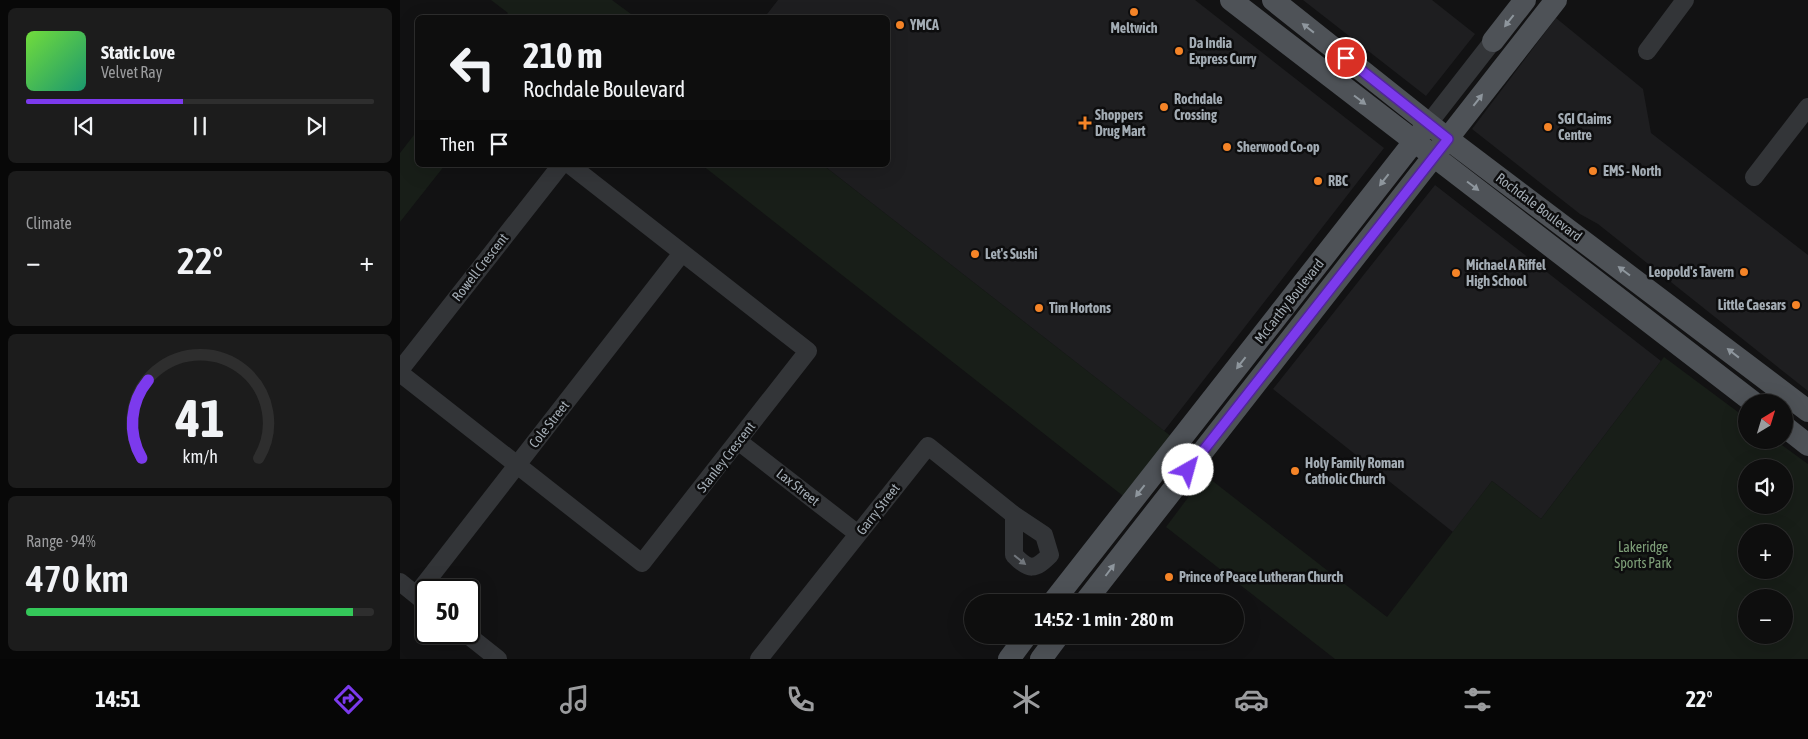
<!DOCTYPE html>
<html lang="en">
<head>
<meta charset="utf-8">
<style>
  :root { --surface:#0e0e0e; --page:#1c1c1c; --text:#f1f3f6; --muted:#9b9c9e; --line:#2e2e2e; --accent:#7c3aed }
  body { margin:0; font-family:"Asap Condensed",sans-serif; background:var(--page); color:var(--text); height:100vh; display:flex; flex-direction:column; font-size:19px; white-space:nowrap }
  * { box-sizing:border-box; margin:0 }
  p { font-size:16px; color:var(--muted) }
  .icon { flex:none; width:28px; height:28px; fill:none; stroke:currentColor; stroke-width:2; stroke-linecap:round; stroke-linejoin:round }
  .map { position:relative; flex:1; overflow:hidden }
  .panel { display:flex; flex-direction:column; gap:8px; padding:8px; background:#080808; width:400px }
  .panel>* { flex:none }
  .top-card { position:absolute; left:15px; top:15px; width:475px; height:152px; border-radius:8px; box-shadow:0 5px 20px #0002,0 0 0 1px var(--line); background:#0e0e0e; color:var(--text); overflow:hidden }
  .needle { width:32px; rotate:38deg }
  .controls { position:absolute; left:1338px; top:394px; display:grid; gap:10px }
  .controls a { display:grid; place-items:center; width:55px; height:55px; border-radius:50%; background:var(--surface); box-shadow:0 5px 20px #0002,0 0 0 1px var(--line); font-size:25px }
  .speed { position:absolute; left:15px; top:579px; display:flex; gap:10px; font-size:25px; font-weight:700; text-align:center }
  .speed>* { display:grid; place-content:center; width:65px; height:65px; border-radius:50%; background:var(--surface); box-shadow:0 5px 20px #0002,0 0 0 1px var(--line); line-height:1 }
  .speed .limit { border:2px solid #111; border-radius:8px; background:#fff; color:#111 }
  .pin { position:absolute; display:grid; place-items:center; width:42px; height:42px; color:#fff; margin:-21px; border:2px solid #fff; border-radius:50%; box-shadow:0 1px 5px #0007 }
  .me { position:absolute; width:55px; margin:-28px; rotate:38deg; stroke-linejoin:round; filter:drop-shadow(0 0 4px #0008) }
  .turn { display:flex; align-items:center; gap:18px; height:105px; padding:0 25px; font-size:22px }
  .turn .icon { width:65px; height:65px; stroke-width:2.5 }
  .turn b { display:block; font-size:35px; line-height:42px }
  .then { display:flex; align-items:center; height:48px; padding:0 25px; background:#0003; gap:10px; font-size:19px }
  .big { font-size:38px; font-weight:600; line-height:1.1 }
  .panel .widget { flex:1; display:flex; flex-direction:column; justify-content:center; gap:8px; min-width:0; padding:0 18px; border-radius:8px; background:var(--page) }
  .panel .dial { align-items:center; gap:0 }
  .dial svg { height:130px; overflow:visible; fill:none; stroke:var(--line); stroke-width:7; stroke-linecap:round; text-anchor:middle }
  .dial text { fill:var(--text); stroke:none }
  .song { display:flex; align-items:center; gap:15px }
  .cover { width:60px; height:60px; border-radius:8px; background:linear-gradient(135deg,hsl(100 70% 55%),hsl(160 70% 35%)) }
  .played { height:5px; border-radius:2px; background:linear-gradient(90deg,var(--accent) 45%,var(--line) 45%) }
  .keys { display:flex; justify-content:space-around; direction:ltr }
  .heat { display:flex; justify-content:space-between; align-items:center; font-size:28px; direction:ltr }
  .charge { height:8px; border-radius:4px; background:linear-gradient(90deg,#34c759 94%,var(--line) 0) }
  .trip { position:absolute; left:564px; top:594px; width:280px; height:50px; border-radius:25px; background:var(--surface); box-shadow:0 5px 20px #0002,0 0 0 1px var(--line); font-weight:600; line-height:50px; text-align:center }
  .tab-bar { display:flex; height:80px; justify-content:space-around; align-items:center; background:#060606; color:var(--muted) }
  .tab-bar .icon { width:35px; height:35px }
  .tab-bar .on { color:var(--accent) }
  .tab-bar b { font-size:22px; color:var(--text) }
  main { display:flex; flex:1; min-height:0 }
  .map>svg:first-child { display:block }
  .built { fill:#1e1e20 }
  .green { fill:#181e18; fill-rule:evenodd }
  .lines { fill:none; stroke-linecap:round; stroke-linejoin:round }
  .minor { stroke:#333538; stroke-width:18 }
  .major { stroke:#4e5257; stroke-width:22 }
  .oneway { fill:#8e969d }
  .oneway2 { fill:#71767c }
  .route-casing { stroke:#51269a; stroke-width:12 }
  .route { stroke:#7c3aed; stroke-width:9 }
  .poi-dot { fill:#f58427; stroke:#0d0d0e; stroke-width:2 }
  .labels { text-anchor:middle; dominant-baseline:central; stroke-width:5; stroke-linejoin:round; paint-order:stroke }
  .poi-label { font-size:14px; font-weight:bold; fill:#a3acb4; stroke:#0d0d0e; text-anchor:start }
  .street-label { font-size:14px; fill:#a3acb4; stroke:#0d0d0e }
  .park-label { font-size:14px; fill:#7fa079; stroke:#0d0d0e }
</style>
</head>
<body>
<main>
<section class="panel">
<div class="widget">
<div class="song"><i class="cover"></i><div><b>Static Love</b><p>Velvet Ray</p></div></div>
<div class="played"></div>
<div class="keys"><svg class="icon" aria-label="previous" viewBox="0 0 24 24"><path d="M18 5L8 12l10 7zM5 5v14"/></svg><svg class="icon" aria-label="pause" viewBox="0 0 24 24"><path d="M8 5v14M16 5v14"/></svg><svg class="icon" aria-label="next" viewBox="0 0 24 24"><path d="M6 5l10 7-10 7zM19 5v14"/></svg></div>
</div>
<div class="widget"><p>Climate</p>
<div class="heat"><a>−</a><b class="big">22°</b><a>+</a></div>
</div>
<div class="widget dial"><svg viewBox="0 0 100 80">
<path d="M14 69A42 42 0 1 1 86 69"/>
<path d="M14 69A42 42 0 0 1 18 21" stroke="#7c3aed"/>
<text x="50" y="56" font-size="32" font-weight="700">41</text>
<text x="50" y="72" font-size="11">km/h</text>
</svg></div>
<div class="widget"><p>Range · 94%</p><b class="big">470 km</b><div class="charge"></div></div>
</section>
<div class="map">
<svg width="1408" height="659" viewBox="0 0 1408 659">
  <rect width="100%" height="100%" fill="#121213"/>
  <path class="built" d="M 378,0 L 795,0 L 984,148 L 764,431 L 423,165 L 488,165 L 488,18 L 364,18 Z
    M 903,0 L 1032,0 L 1075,34 L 1026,96 Z
    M 1156,18 L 1243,89 L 1251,133 L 1408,255 L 1408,391 L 1198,224 L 1180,214 L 1072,129 Z
    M 1035,185 L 1261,361 L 1141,519 L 1092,481 L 1053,532 L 873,389 Z"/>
  <path class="green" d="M 91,0 L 212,0 L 235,17 L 105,17 L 108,13 Z
    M 17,131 L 18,165 L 45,165 L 0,222 L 0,153 Z
    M 302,165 L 423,165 L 772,437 L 727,499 Z
    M 1264,357 L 1346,418 L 1346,440 L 1375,440 L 1408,464 L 1408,659 L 935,659 L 766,527 L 805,475 L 987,617 L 1092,481 L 1141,519 ZM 1346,468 L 1384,468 L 1384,505 L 1346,505 ZM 1346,532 L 1384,532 L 1384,570 L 1346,570 ZM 1346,598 L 1384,598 L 1384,635 L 1346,635 Z"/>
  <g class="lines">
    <path class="minor" d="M 1247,51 L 1285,0
      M 1029,123 L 1093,41
      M 1354,177 L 1408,107
      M 0,370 L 161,165
      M 0,373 L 242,563 L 408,351 L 170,165
      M 338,441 L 458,534
      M 0,582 L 26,603
      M 16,595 L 282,253
      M 64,632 L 98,659
      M 359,659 L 528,446 L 614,515 L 644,535 L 650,555 C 635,570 629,571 614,555 L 614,515"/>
    <path class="major" d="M 831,0 L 1353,402
      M 873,0 L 1048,139 L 1408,411
      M 1093,41 L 1125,0
      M 1384,426 L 1408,445
      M 653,602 L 1024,129
      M 685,602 L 1156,0
      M 609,659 L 627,635
      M 641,659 L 659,635"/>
  </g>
  <defs><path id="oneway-solid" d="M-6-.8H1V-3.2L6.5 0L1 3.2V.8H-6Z" transform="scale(1.25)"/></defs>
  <g class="oneway">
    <use href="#oneway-solid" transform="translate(1109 21) rotate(128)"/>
    <use href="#oneway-solid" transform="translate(908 28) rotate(-142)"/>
    <use href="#oneway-solid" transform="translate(960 100) rotate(37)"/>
    <use href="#oneway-solid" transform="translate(1078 100) rotate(-52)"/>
    <use href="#oneway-solid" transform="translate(984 180) rotate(128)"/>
    <use href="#oneway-solid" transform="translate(1073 186) rotate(37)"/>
    <use href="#oneway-solid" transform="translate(1224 271) rotate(-143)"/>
    <use href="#oneway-solid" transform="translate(1333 353) rotate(-142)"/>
    <use href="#oneway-solid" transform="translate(841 363) rotate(128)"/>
    <use href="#oneway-solid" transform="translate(740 491) rotate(128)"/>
    <use href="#oneway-solid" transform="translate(710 570) rotate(-53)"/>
  </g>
  <use class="oneway2" href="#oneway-solid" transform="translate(620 560) rotate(39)"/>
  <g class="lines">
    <defs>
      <path id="route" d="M 788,470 L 1048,139 L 946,58"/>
    </defs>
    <use href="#route" class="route-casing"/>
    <use href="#route" class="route"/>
  </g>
  <g class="poi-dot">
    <circle cx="734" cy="12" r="5"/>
    <circle cx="500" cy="25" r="5"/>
    <circle cx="779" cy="51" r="5"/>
    <circle cx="764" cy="107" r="5"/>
    <path d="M682.5 115.5h5v5h5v5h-5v5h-5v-5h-5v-5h5z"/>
    <circle cx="1148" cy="127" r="5"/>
    <circle cx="827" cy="147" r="5"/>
    <circle cx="1193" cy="171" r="5"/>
    <circle cx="918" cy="181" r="5"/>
    <circle cx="575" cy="254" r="5"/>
    <circle cx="1344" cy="272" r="5"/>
    <circle cx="1056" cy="273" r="5"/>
    <circle cx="1396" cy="305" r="5"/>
    <circle cx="639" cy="308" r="5"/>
    <circle cx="895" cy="471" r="5"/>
    <circle cx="769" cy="577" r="5"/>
  </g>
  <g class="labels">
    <g class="poi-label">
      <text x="510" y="25">YMCA</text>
      <text x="734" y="28" text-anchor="middle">Meltwich</text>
      <text x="789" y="43">Da India<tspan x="789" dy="16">Express Curry</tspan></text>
      <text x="774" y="99">Rochdale<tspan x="774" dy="16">Crossing</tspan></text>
      <text x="695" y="115">Shoppers<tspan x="695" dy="16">Drug Mart</tspan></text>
      <text x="1158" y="119">SGI Claims<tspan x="1158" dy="16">Centre</tspan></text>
      <text x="837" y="147">Sherwood Co-op</text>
      <text x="1203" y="171">EMS - North</text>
      <text x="928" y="181">RBC</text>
      <text x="585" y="254">Let's Sushi</text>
      <text x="1066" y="265">Michael A Riffel<tspan x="1066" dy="16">High School</tspan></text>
      <text x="1334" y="272" text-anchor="end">Leopold's Tavern</text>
      <text x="1386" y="305" text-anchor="end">Little Caesars</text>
      <text x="649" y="308">Tim Hortons</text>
      <text x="905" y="463">Holy Family Roman<tspan x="905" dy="16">Catholic Church</tspan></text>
      <text x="779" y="577">Prince of Peace Lutheran Church</text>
    </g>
    <g class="street-label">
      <text transform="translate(1139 207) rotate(37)">Rochdale Boulevard</text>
      <text transform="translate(80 267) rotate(-52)">Rowell Crescent</text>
      <text transform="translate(889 301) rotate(-52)">McCarthy Boulevard</text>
      <text transform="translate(149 424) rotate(-52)">Cole Street</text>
      <text transform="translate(326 457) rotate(-52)">Stanley Crescent</text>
      <text transform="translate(398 487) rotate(38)">Lax Street</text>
      <text transform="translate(478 509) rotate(-52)">Garry Street</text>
    </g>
    <g class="park-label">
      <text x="1243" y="547">Lakeridge<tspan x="1243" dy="16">Sports Park</tspan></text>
    </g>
  </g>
</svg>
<div class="controls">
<a><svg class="needle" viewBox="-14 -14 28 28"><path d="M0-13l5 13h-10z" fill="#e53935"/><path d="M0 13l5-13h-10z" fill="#9b9c9e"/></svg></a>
<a><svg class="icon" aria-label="sound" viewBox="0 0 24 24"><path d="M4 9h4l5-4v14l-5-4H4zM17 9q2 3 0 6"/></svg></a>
<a>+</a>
<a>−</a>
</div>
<div class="speed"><div class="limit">50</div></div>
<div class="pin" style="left:946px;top:58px;background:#d93025"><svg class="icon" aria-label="arrive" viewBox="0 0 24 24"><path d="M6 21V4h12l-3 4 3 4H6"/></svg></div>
<svg class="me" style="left:788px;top:470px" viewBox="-20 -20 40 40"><circle r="19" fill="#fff"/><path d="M0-13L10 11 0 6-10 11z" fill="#7c3aed"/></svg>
<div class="trip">14:52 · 1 min · 280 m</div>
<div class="top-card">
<div class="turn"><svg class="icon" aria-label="left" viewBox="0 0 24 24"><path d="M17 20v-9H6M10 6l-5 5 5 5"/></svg><div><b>210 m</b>Rochdale Boulevard</div></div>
<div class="then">Then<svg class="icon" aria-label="arrive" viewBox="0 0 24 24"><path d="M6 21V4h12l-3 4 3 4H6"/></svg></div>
</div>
</div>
</main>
<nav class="tab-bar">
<b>14:51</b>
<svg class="icon on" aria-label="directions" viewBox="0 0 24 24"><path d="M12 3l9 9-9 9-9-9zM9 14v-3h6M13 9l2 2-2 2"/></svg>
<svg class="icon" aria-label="music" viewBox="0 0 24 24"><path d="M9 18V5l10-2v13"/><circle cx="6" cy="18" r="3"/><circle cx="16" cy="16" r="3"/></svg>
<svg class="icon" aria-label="phone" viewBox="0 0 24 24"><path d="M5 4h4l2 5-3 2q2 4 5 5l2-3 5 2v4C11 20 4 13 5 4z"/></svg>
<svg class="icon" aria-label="climate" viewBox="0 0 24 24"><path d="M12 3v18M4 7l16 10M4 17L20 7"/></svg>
<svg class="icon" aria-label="car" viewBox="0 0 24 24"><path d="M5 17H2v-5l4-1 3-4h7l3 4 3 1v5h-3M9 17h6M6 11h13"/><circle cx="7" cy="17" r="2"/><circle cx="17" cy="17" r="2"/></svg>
<svg class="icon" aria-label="filters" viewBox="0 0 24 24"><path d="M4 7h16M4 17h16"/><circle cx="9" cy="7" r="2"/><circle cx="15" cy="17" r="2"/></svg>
<b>22°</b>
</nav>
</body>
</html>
